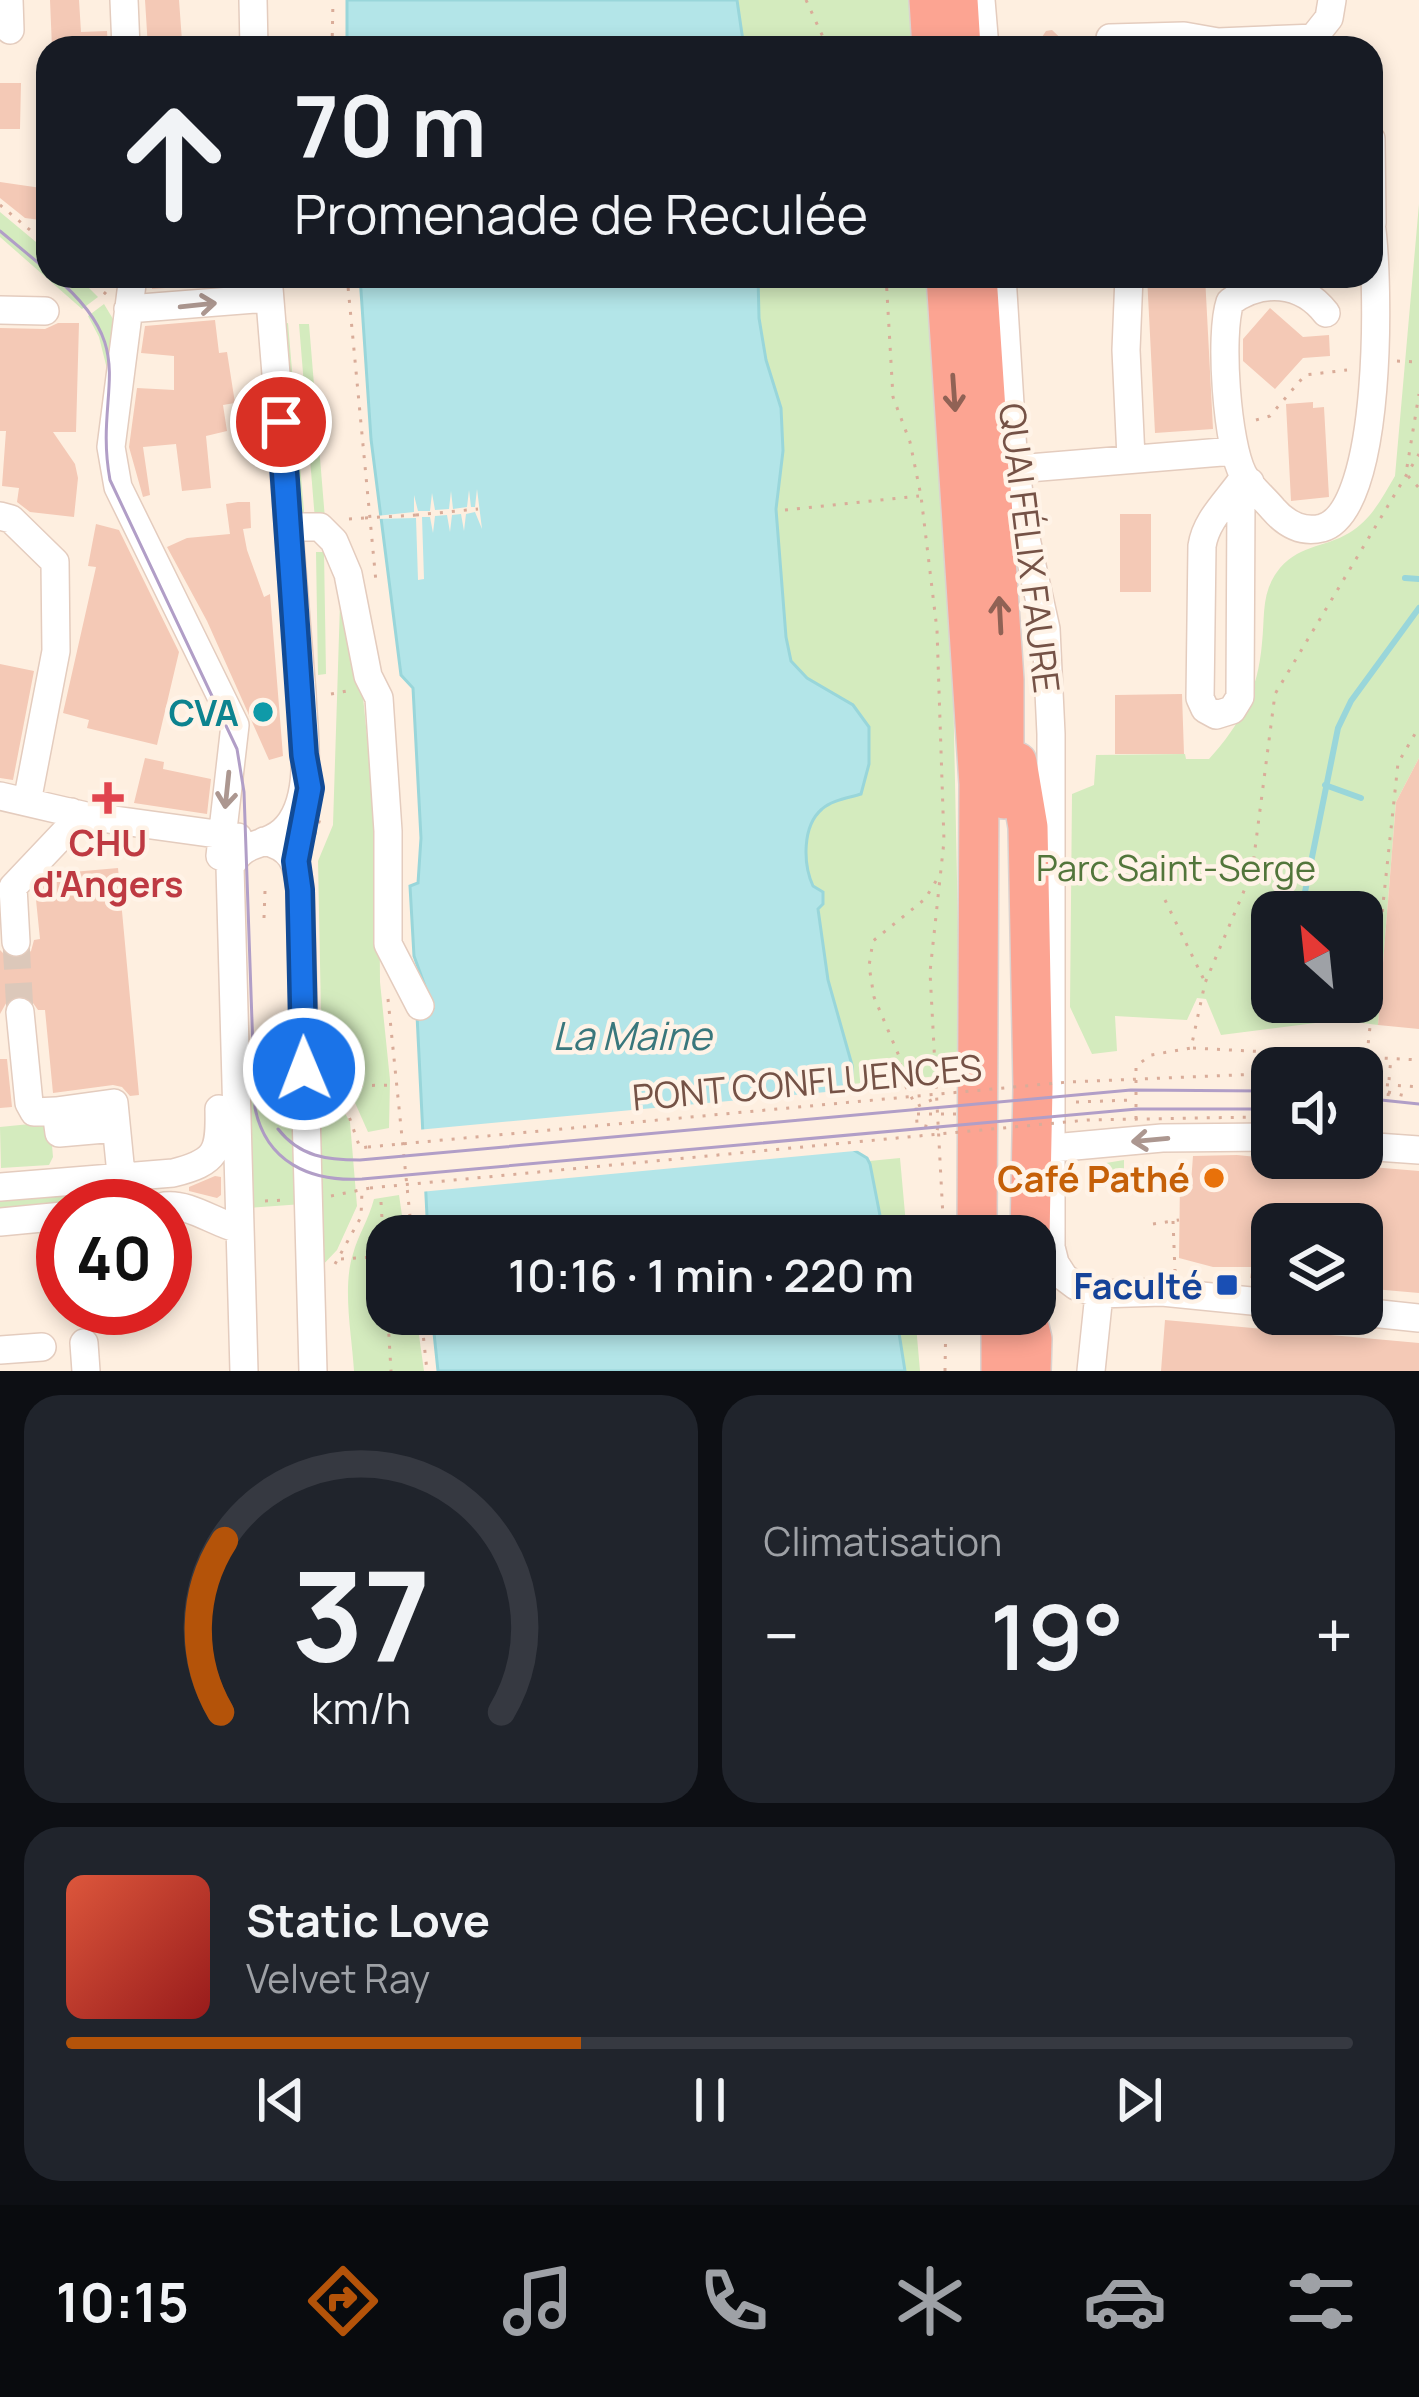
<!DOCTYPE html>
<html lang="fr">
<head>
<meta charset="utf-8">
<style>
  :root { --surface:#171b24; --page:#20242c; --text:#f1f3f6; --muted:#9ea1a6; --line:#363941; --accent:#b45309 }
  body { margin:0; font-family:Manrope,sans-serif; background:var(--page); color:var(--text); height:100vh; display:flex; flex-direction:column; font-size:45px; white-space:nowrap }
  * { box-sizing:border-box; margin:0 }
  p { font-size:39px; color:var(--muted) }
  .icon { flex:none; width:66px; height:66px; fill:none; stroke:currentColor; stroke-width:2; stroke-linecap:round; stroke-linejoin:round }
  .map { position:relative; height:1371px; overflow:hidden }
  .details { display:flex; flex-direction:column; gap:24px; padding:24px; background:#0d0f14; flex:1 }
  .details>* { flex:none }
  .hud { position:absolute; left:36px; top:36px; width:1347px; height:252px; border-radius:36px; box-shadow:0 6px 18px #0003; background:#171b24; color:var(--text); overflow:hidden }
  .needle { width:78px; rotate:333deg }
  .controls { position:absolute; left:1251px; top:891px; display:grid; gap:24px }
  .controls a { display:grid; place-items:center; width:132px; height:132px; border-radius:24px; background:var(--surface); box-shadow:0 6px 18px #0003; font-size:60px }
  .speed { position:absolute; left:36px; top:1179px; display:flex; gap:24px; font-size:60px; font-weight:700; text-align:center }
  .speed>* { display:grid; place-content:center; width:156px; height:156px; border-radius:50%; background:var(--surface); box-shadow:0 6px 18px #0003; line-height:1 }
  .speed .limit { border:18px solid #d22; background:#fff; color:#111 }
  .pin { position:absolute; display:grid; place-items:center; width:102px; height:102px; color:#fff; margin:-51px; border:6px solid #fff; border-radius:50%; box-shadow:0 3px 12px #0007 }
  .me { position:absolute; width:132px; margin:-66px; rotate:359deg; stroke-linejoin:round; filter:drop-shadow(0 0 9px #0008) }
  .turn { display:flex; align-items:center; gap:42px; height:252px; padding:0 60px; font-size:54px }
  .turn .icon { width:156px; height:156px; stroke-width:2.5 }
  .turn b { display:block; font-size:84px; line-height:102px }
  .big { font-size:90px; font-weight:600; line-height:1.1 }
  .details .tile { flex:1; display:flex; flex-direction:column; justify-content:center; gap:18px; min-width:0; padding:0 42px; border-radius:36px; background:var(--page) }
  .details .dial { align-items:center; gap:0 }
  .dial svg { height:312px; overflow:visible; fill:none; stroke:var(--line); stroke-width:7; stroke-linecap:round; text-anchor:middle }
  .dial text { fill:var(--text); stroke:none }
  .song { display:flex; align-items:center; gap:36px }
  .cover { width:144px; height:144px; border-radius:18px; background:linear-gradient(135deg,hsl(10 70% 55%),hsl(0 70% 35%)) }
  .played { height:12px; border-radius:6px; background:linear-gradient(90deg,var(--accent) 40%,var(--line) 40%) }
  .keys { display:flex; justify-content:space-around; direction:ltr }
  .heat { display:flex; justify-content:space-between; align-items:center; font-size:66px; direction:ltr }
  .details .tiles { flex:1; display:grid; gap:24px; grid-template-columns:1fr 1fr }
  .tile:last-child { grid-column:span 2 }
  .trip { position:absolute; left:366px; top:1215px; width:690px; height:120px; border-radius:36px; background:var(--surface); box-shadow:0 6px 18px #0003; font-weight:600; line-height:120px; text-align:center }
  .menu { display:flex; height:192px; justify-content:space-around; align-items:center; background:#090b0e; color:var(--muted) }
  .menu .icon { width:84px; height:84px }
  .menu .selected { color:var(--accent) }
  .menu b { font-size:54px; color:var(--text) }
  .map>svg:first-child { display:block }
  .green { fill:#d4ebbe; fill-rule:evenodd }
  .water { fill:#b3e5e8; stroke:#99d6da; stroke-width:3 }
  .pier { fill:#feefe0 }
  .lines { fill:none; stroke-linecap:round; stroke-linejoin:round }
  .stream { stroke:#99d6da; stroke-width:6 }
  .building { fill:#f4c9b6 }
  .minor-tunnel { stroke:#dcc8ba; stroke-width:27; stroke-dasharray:27 14; stroke-linecap:butt }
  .minor-casing { stroke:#e4ccbe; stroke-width:30 }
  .highway-casing { stroke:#dbd2cf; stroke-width:42 }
  .path { stroke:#d9ac99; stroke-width:3; stroke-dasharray:3 9; stroke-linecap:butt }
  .minor { stroke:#fff; stroke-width:27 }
  .highway { stroke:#fca492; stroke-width:39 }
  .tram { stroke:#b19ec7; stroke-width:3 }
  .path-bridge { stroke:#d9ac99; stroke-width:3; stroke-dasharray:3 9; stroke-linecap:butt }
  .oneway { stroke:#ac9790 }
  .oneway2 { stroke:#906255 }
  .route-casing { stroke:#114b97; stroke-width:30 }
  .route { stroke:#1a73e8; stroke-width:21 }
  .culture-dot { fill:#0f9aa8; stroke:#fff3e7; stroke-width:4.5 }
  .health-dot { fill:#e0444e; stroke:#fff3e7; stroke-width:4.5 }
  .food-dot { fill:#e8710a; stroke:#fff3e7; stroke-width:4.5 }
  .transit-dot { fill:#1a4fb4; stroke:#fff3e7; stroke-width:4.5 }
  .labels { text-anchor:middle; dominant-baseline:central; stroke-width:9; stroke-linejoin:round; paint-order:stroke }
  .street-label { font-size:36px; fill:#755246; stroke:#fff3e7 }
  .culture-label { font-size:36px; font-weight:bold; fill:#0d838f; stroke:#fff3e7; text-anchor:end }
  .health-label { font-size:36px; font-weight:bold; fill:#be3a42; stroke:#fff3e7 }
  .park-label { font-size:36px; fill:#52763b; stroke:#fff3e7 }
  .food-label { font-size:36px; font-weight:bold; fill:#c56008; stroke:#fff3e7; text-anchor:end }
  .transit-label { font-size:36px; font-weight:bold; fill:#164399; stroke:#fff3e7; text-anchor:end }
  .water-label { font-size:39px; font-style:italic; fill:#39777c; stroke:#fff3e7 }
</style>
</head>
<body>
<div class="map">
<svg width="1419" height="1371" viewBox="0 0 1419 1371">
  <rect width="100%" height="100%" fill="#feefe0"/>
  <path class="green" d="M 737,0 L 912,0 L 918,35 L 898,43 L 898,48 L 744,48 Z
    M 1419,204 L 1419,758 L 1396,802 L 1378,1025 L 1339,1020 L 1221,1035 L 1206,999 L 1197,998 L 1187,1020 L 1115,1016 L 1117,1051 L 1092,1054 L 1070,1007 L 1072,794 L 1094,785 L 1096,755 L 1185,754 L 1186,759 L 1209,759 C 1241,724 1258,691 1262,643 C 1265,618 1261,594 1277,572 C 1296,545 1324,548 1349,533 C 1371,520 1382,498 1395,476 ZM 1272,912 L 1362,912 L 1362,1002 L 1272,1002 Z
    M 0,212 L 48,252 L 48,276 L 77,276 L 98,297 L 82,309 L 0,237 Z
    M 758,276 L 930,276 L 951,586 L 961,1074 L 852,1084 L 852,1065 C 837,1013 807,945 823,892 L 813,886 C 803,864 802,826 822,809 C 832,800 849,798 861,794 L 853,705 L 807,678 L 791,661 L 786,637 L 776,509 L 783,451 L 781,408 L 766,360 L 759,318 Z
    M 104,304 L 113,319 L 107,369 L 99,337 L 88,316 Z
    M 288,323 L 305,523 L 300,523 L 283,324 Z
    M 299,324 L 309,324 L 325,519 L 315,520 Z
    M 316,552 L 324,552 L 326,674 L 318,675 Z
    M 341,572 L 360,667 L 379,856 L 380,982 L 390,1080 L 389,1128 L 368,1132 L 352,1096 L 322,1064 L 318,861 L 333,825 Z
    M 316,1076 L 333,1093 L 350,1122 L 357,1206 L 337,1250 L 319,1269 L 317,1203 L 248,1208 L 240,1079 Z
    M 50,1122 L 53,1157 L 49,1165 L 1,1168 L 0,1127 Z
    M 900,1158 L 907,1236 L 831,1236 L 818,1166 Z
    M 1124,1160 L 1124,1184 L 1096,1188 L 1088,1166 Z
    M 111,1183 L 120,1199 L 115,1203 L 0,1213 L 0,1193 Z
    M 399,1195 L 405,1236 L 387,1236 L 387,1314 L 416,1314 L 424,1371 L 354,1371 C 352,1335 342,1288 353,1254 C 358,1235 369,1219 374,1199 Z
    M 848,1314 L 915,1314 L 920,1371 L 887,1371 Z"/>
  <path class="water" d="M 347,0 L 737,0 L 744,48 L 347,48 Z
    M 360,276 L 758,276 L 759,318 L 766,360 L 781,408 L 783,451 L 776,509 L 786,637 L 791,661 L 807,678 L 853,705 L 869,727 L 869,764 L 861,794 C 848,798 832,800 822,809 C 802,826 803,864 813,886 L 823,892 L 823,904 L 818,909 L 828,980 L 852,1065 L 852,1149 L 867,1158 L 870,1164 L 884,1236 L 428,1236 L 417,1015 L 433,1008 L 414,956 L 410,886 L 418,883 L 421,838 L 413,688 L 401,675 L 371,439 Z
    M 432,1314 L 896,1314 L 905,1371 L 438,1371 Z"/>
  <path class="pier" d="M 477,489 L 482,529 L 475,512 L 466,514 L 464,531 L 461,514 L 452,515 L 450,532 L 447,515 L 435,516 L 433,533 L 430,517 L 422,517 L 424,579 L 418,580 L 416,518 L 376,519 L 376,516 L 414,512 L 414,495 L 418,511 L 430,511 L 432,493 L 435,510 L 449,509 L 451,491 L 453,509 L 467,507 L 469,490 L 471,507 L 475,507 Z
    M 858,1089 L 858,1147 L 865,1150 L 420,1192 L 417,1130 Z"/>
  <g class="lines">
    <path class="stream" d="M 1405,578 L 1419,579
      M 1325,785 L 1361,798
      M 1304,897 L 1338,728 L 1351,701 L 1419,608"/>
  </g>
  <path class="building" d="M 50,0 L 79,0 L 81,32 L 107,31 L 108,48 L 52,48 Z
    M 145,0 L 179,0 L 182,41 L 170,42 L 169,48 L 148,48 Z
    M 1052,30 L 1071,48 L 1048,48 L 1042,37 L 1046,31 Z
    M 0,83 L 21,83 L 20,129 L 0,129 Z
    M 0,182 L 48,189 L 48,221 L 25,218 L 0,198 Z
    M 152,276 L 244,276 L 244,282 L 152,289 Z
    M 1147,276 L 1205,276 L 1213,429 L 1155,433 Z
    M 1270,308 L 1303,337 L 1329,335 L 1330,356 L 1303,358 L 1275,389 L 1243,361 L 1243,339 Z
    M 215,320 L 219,353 L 227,352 L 235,403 L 223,405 L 227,431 L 206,436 L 211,488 L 182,491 L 176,444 L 143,447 L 150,495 L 143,497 L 129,447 L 137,388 L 174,390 L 174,356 L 141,353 L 145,326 Z
    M 58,323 L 79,323 L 76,432 L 53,432 L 75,464 L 78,478 L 74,517 L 30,512 L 17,502 L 19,488 L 2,486 L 6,431 L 0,431 L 0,328 L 45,329 Z
    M 1313,402 L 1313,408 L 1324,407 L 1329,497 L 1291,501 L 1286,404 Z
    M 238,502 L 250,502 L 251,528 L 243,529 L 247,550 L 264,597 L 270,594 L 283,756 L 269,760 L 207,621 L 167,547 L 187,538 L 230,534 L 226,504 Z
    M 1120,514 L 1151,514 L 1151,592 L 1120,592 Z
    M 96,524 L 119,530 L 179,652 L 157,745 L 87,728 L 89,720 L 63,713 L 96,567 L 88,566 Z
    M 0,664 L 34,671 L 13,780 L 0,778 Z
    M 1182,694 L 1184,754 L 1115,754 L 1115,695 Z
    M 145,758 L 164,762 L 163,769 L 211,779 L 207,814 L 134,803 Z
    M 1419,758 L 1419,1029 L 1378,1025 L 1396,802 Z
    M 118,868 L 139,1095 L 130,1096 L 122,1087 L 113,1085 L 53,1093 L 45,1010 L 38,1010 L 28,996 L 17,994 L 9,998 L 0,1014 L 0,950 L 7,957 L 18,960 L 31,951 L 34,940 L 40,939 L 35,890 L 50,874 Z
    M 0,1059 L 7,1059 L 12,1107 L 0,1108 Z
    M 1237,1155 L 1267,1158 L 1266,1174 L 1311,1177 L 1312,1162 L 1419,1171 L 1419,1293 L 1362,1288 L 1362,1224 L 1272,1224 L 1272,1281 L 1250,1278 L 1252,1267 L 1213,1267 L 1179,1258 L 1180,1182 L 1191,1183 L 1193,1156 Z
    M 215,1176 L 221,1177 L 221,1195 L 217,1198 L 189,1191 L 189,1187 Z
    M 1165,1320 L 1419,1343 L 1419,1371 L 1161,1371 Z"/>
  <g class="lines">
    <path class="minor-tunnel" d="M 16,942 L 20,1012"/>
    <defs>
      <path id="minor" d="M 9,0 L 10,30
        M 124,0 L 126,48
        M 253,0 L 254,48
        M 981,0 L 985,48
        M 1306,47 L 1329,18 L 1332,0
        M 1111,48 L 1110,38 L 1184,36 L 1218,42 L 1316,38
        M 1371,139 L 1372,223
        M 133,276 L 111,447 L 118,487 L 235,725 L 220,856
        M 1002,276 L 1013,452 L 1025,534 L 1046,629 L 1051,734 L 1051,1247 L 1055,1263 L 1064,1277 L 1076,1286 L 1099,1294 L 1162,1292 L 1272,1303
        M 1129,276 L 1126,350 L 1131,458
        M 128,309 L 268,298
        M 0,310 L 45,311
        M 1326,313 C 1301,281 1262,279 1230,302 C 1219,335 1227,444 1243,474 C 1250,487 1264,498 1273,509 C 1286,524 1302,533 1322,528 C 1384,511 1379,276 1371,223
        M 1016,469 L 1234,451
        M 1244,477 C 1229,500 1206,519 1202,546 L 1200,698 L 1205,709 L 1216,715 L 1232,710 L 1240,697 L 1241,498 L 1250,482
        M 0,516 L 11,519 L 55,562 L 56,651 L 27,802
        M 289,527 L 320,527 L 334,541 L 348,574 L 368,676 L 379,698 L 388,831 L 388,944 L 420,1006
        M 0,796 L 86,816 L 238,837
        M 264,841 C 292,848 297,862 300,889 L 313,1371
        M 16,942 L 13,887 L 67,830 L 71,812
        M 20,1012 L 29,1103 L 34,1112 L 56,1111
        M 116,1128 L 59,1133 L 56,1111 L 114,1103 L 120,1164 L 133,1206
        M 1362,1146 L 1419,1150
        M 1053,1148 L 1162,1138 L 1272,1137
        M 0,1187 L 173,1173 C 217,1162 220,1152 219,1109
        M 165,1206 C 189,1203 215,1223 239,1229
        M 0,1222 L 63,1216
        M 1362,1312 L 1419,1318
        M 84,1343 L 86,1371
        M 0,1350 L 42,1347
        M 244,1371 L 230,867 C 245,838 263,849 283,831 C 316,801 303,732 302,693 L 268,276
        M 1091,1371 L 1099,1294"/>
      <path id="highway" d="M 929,0 L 932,48
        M 958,0 L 961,48
        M 946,276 L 979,784 L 977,1236
        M 977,276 L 1004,680 L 1004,799
        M 1017,762 L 1028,827 L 1033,1087 L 1030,1236
        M 1026,1314 L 1032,1339 L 1031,1371
        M 1001,1371 L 1001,1314"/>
    </defs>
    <use href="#minor" class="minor-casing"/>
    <use href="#highway" class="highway-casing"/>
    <path class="path" d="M 806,0 L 828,48
      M 332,48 L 333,0
      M 0,205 L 48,245
      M 86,276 L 107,295
      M 347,276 L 376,582
      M 886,276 L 893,397 L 910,442 L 921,496 L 937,630 L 944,841 L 930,972 L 944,1236
      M 1397,361 L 1419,362
      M 1256,420 L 1270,416 L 1305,375 L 1347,370
      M 1407,467 L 1419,394
      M 1408,476 L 1419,488
      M 785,510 L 919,496
      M 416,515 L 478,509
      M 349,519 L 365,518
      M 331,694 L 347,691
      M 311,846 L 321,816
      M 1171,870 C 1196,868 1230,859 1252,871
      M 1165,900 L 1205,982
      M 264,918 L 265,891
      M 388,999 L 412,1236
      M 268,1035 L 271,1069
      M 1193,1048 L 1419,1060
      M 1367,1055 L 1398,763 L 1419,727
      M 1260,1074 L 1272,1076
      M 1389,1080 L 1391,1057
      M 1362,1083 L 1419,1087
      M 336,1086 L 396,1085
      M 332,1087 L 345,1105 L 360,1148 L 368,1147
      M 1388,1092 L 1410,1097
      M 1388,1096 L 1389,1089
      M 1076,1102 L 1132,1100
      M 918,1106 L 936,1098
      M 1136,1119 L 1136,1066 L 1151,1055 L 1191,1048 L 1205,983 L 1252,872 L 1275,694 L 1419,454
      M 939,1129 L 917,1124 L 916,1106 L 902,1079 L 899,1056 L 874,997 L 869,966 L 873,941 L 925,899 L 939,876
      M 331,1196 L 370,1188
      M 265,1201 L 286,1200
      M 381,1202 L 391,1371
      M 1173,1221 L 1175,1271
      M 1153,1224 L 1179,1220
      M 341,1259 L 387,1256
      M 335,1264 L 361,1217 L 362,1191
      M 421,1314 L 427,1371
      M 945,1371 L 946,1314"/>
    <use href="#minor" class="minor"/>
    <use href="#highway" class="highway"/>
    <path class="tram" d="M 0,231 L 48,271
      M 54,276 C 144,352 93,388 110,480 L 237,749 L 244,792 L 255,1108 C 266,1162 310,1182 362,1179 L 1137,1109 L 1272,1109
      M 1362,1098 L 1419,1104
      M 278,1129 C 300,1157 327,1160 360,1160 L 1131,1090 L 1266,1091"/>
    <path class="path-bridge" d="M 365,518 L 416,515
      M 917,1114 L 958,1114
      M 368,1147 L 1068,1082 L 1260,1074
      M 370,1188 L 1087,1120 L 1256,1117"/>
  </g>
  <defs><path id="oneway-shaft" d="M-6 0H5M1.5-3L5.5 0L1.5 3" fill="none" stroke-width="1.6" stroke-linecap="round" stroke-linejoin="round" transform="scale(3)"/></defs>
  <g class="oneway">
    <use href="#oneway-shaft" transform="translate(198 305) rotate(-6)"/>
    <use href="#oneway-shaft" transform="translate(227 790) rotate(96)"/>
    <use href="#oneway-shaft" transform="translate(1150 1140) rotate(175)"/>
  </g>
  <g class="oneway2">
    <use href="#oneway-shaft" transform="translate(954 393) rotate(86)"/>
    <use href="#oneway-shaft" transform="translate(1000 615) rotate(-93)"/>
  </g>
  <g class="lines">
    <defs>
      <path id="route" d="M 281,422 L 304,755 L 310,788 L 296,861 L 300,890 L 304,1069"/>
    </defs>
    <use href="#route" class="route-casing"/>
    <use href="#route" class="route"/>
  </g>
  <circle class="culture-dot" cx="263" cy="712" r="12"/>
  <path class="health-dot" d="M102 780h12v12h12v12h-12v12h-12v-12h-12v-12h12z"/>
  <circle class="food-dot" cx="1214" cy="1178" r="12"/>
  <rect class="transit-dot" x="1215" y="1273" width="24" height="24" rx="6"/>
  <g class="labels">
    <g class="street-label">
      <text transform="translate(1030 548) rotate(83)">QUAI FÉLIX FAURE</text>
      <text transform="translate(807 1082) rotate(-5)">PONT CONFLUENCES</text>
    </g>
    <g class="culture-label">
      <text x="239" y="712">CVA</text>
    </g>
    <g class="health-label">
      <text x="108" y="842">CHU<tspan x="108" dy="41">d'Angers</tspan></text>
    </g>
    <g class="park-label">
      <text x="1176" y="867">Parc Saint-Serge</text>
    </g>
    <g class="food-label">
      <text x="1190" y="1178">Café Pathé</text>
    </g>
    <g class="transit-label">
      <text x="1203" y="1285">Faculté</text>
    </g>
    <g class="water-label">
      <text x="632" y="1035">La Maine</text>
    </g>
  </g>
</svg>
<div class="controls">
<a><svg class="needle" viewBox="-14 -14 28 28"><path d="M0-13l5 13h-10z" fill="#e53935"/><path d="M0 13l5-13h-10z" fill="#9ea1a6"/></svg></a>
<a><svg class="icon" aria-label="sound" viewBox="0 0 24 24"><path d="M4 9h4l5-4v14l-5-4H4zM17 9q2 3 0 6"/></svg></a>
<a><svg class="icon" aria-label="layers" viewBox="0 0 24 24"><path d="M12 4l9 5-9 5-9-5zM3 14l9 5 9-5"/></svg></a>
</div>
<div class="speed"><div class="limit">40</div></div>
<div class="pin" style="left:281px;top:422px;background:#d93025"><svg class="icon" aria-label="arrive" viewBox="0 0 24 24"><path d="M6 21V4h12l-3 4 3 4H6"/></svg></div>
<svg class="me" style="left:304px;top:1069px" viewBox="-20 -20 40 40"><circle r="17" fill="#1a73e8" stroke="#fff" stroke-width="3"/><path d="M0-11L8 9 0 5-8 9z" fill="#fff"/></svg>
<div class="trip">10:16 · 1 min · 220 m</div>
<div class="hud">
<div class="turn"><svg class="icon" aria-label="ahead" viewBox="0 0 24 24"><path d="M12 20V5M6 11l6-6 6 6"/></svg><div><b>70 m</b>Promenade de Reculée</div></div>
</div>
</div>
<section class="details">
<div class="tiles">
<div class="tile dial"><svg viewBox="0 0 100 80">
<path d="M14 69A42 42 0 1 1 86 69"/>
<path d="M14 69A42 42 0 0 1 15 25" stroke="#b45309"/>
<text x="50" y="56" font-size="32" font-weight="700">37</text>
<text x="50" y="72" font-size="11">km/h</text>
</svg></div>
<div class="tile"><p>Climatisation</p>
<div class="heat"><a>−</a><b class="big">19°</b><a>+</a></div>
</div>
<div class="tile">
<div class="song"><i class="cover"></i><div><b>Static Love</b><p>Velvet Ray</p></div></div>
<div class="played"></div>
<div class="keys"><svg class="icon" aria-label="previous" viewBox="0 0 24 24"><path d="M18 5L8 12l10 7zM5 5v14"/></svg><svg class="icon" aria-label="pause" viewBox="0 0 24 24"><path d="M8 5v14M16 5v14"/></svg><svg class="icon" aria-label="next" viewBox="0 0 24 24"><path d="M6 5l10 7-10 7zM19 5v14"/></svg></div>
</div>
</div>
</section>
<nav class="menu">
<b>10:15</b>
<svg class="icon selected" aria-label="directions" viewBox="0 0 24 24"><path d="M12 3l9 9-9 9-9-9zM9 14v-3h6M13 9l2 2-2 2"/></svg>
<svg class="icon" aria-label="music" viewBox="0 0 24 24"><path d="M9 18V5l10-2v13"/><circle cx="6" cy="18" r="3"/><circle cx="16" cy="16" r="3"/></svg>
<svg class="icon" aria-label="phone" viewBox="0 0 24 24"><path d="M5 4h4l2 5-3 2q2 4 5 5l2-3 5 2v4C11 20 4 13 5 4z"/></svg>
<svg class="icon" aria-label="climate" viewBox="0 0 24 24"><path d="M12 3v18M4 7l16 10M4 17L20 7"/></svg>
<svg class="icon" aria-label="car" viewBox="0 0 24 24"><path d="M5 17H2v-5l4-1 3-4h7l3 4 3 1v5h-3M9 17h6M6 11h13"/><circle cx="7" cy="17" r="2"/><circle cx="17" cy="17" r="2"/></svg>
<svg class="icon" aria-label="filters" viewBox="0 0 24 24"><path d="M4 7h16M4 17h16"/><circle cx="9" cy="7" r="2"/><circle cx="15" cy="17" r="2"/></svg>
</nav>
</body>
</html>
